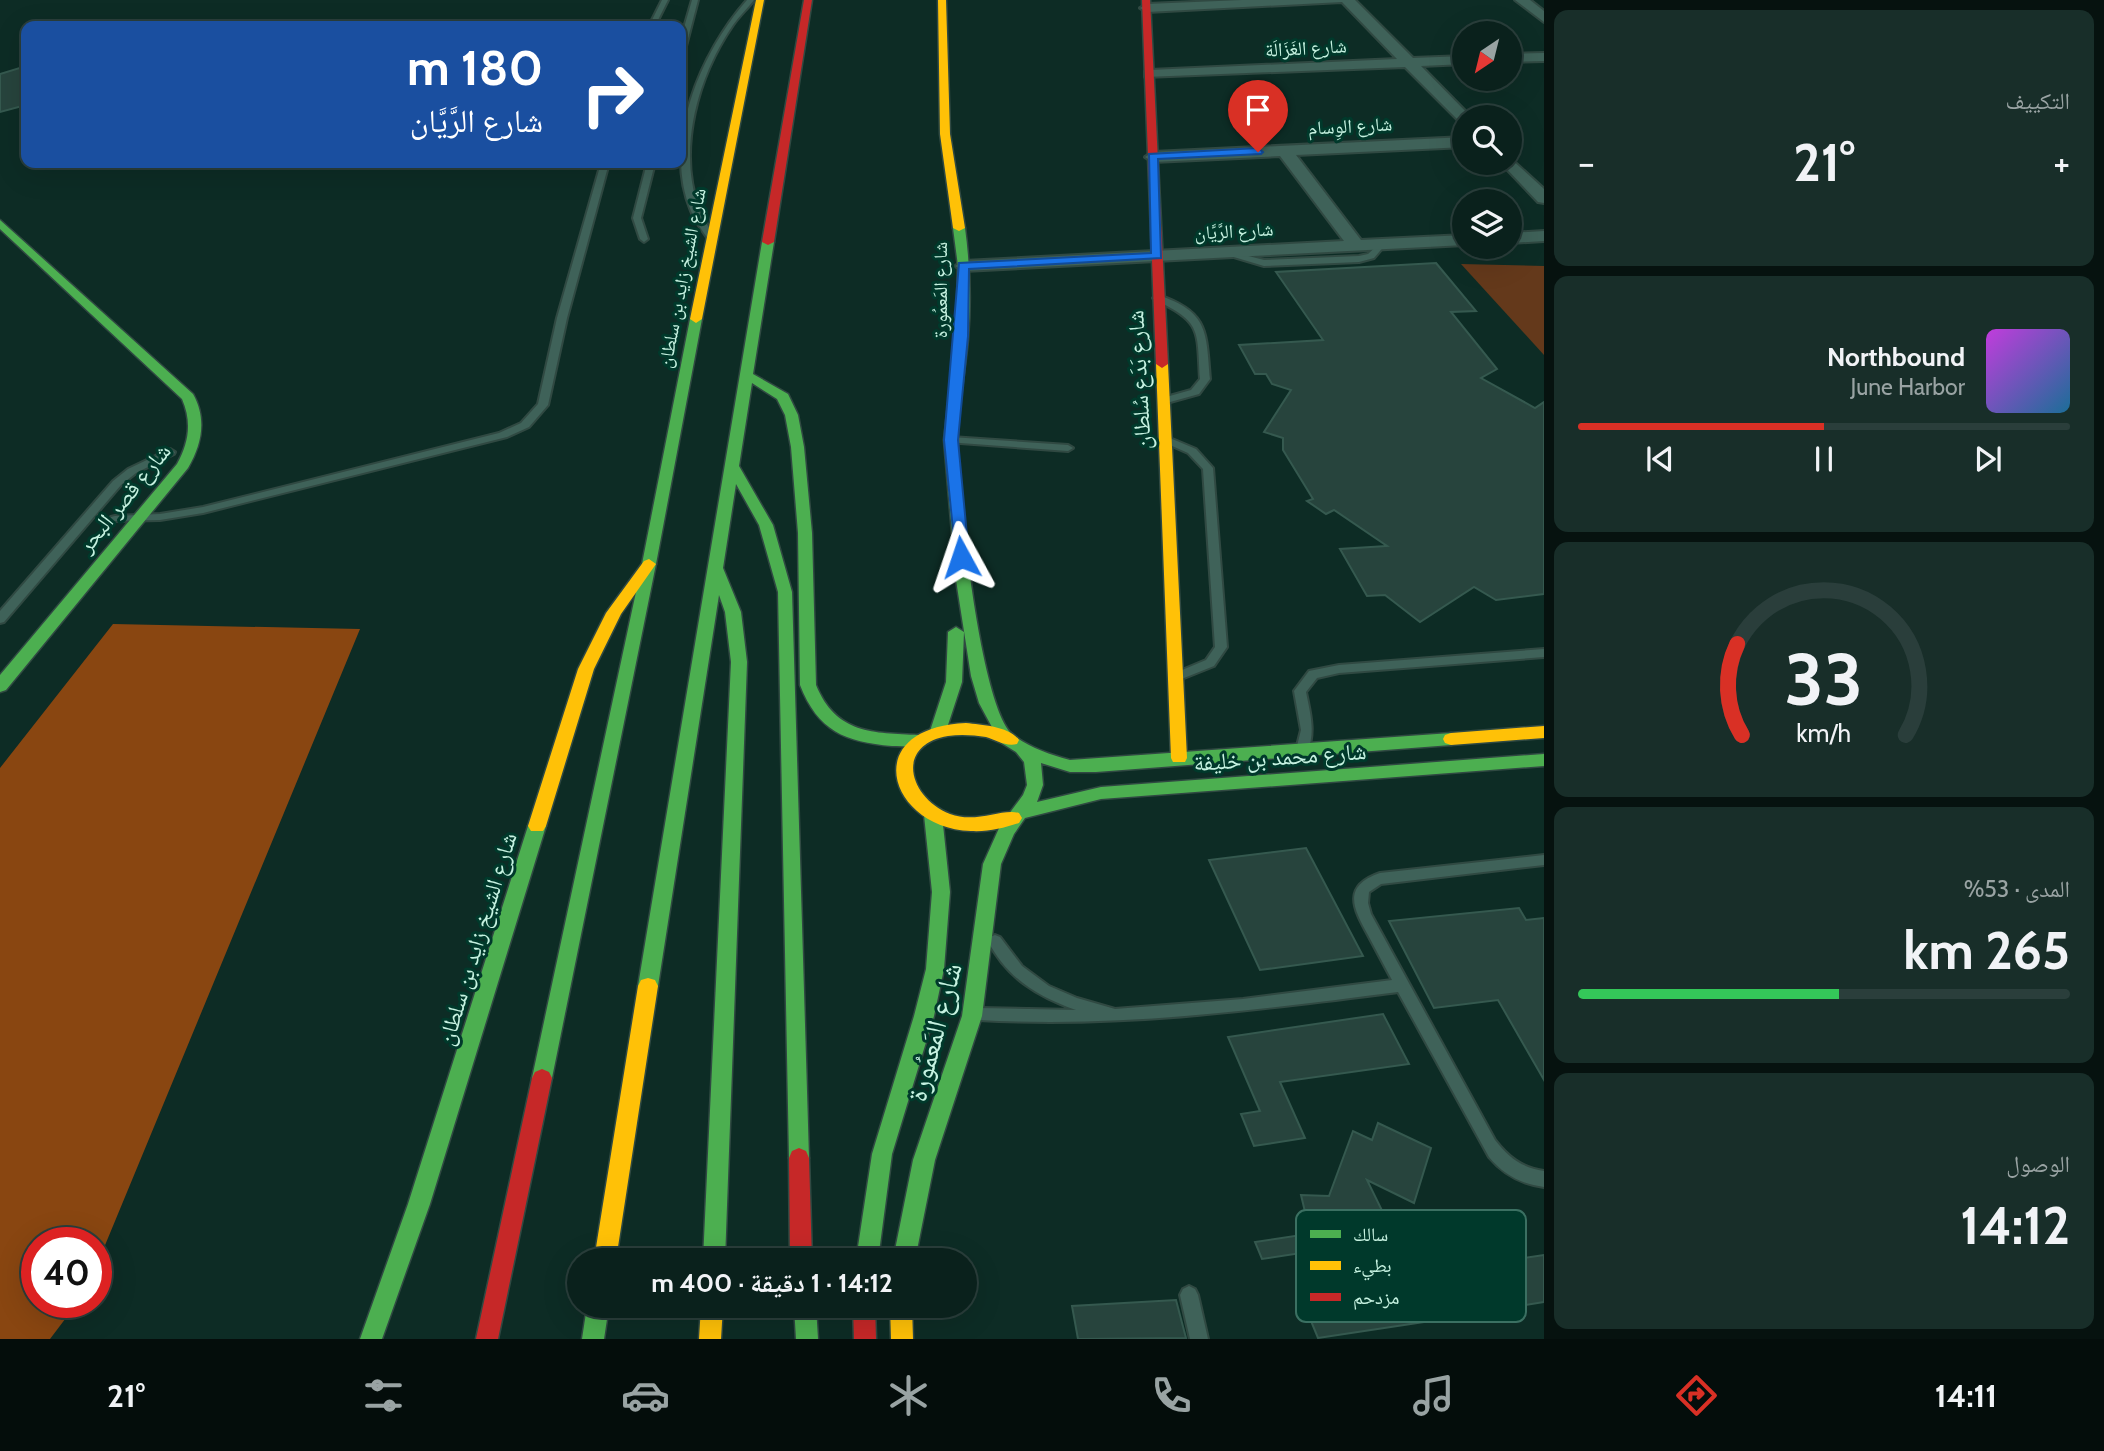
<!DOCTYPE html>
<html lang="ar">
<head>
<meta charset="utf-8">
<style>
  :root { --surface:#0a211c; --page:#182e29; --text:#f1f3f6; --muted:#99a3a3; --line:#2a3e3b; --accent:#d93025 }
  body { margin:0; font-family:Cabin,"Noto Naskh Arabic",sans-serif; background:var(--page); color:var(--text); direction:rtl; height:100vh; display:flex; flex-direction:column; font-size:26px; white-space:nowrap }
  * { box-sizing:border-box; margin:0 }
  p { font-size:23px; color:var(--muted) }
  .icon { flex:none; width:38px; height:38px; fill:none; stroke:currentColor; stroke-width:2; stroke-linecap:round; stroke-linejoin:round }
  .map { position:relative; flex:1; overflow:hidden; direction:ltr }
  .panel { display:flex; flex-direction:column; gap:10px; padding:10px; background:#06120f; width:560px }
  .panel>* { flex:none }
  .hud { position:absolute; left:21px; top:21px; width:665px; height:147px; border-radius:14px; box-shadow:0 7px 28px #0002,0 0 0 2px var(--line); direction:rtl; background:#1a4fa0; color:#fff; overflow:hidden }
  .needle { width:46px; rotate:215deg }
  .controls { position:absolute; left:1452px; top:21px; display:grid; gap:14px }
  .controls a { display:grid; place-items:center; width:70px; height:70px; border-radius:50%; background:var(--surface); box-shadow:0 7px 28px #0002,0 0 0 2px var(--line); font-size:35px }
  .speed { position:absolute; left:21px; top:1227px; display:flex; gap:14px; font-size:35px; font-weight:700; text-align:center }
  .speed>* { display:grid; place-content:center; width:91px; height:91px; border-radius:50%; background:var(--surface); box-shadow:0 7px 28px #0002,0 0 0 2px var(--line); line-height:1 }
  .speed .limit { border:10px solid #d22; background:#fff; color:#111 }
  .pin { position:absolute; display:grid; place-items:center; width:60px; height:60px; color:#fff; margin:-72px -30px; border-radius:50% 50% 50% 0; rotate:-45deg; box-shadow:0 0 7px #0007 }
  .pin .icon { rotate:45deg }
  .me { position:absolute; width:77px; margin:-38px; rotate:355deg; stroke-linejoin:round; filter:drop-shadow(0 0 5px #0008) }
  .turn { display:flex; align-items:center; gap:24px; height:147px; padding:0 28px; font-size:32px }
  .turn .icon { width:91px; height:91px; stroke-width:2.5 }
  .turn b { display:block; font-size:49px; line-height:60px }
  .big { font-size:52px; font-weight:800; line-height:1.1 }
  .panel .card { flex:1; display:flex; flex-direction:column; justify-content:center; gap:10px; min-width:0; padding:0 24px; border-radius:14px; background:var(--page) }
  .panel .dial { align-items:center; gap:0 }
  .dial svg { height:182px; overflow:visible; fill:none; stroke:var(--line); stroke-width:7; stroke-linecap:round; text-anchor:middle }
  .dial text { fill:var(--text); stroke:none }
  .song { display:flex; align-items:center; gap:21px }
  .cover { width:84px; height:84px; border-radius:10px; background:linear-gradient(135deg,hsl(290 70% 55%),hsl(200 70% 35%)) }
  .played { height:7px; border-radius:4px; background:linear-gradient(90deg,var(--accent) 50%,var(--line) 50%) }
  .keys { display:flex; justify-content:space-around; direction:ltr }
  .heat { display:flex; justify-content:space-between; align-items:center; font-size:38px; direction:ltr }
  .charge { height:10px; border-radius:5px; background:linear-gradient(90deg,#34c759 53%,var(--line) 0) }
  .trip { position:absolute; left:567px; top:1248px; width:410px; height:70px; border-radius:35px; background:var(--surface); box-shadow:0 7px 28px #0002,0 0 0 2px var(--line); font-weight:800; line-height:70px; text-align:center; direction:rtl }
  .dock { display:flex; height:112px; justify-content:space-around; align-items:center; background:#040d0b; color:var(--muted) }
  .dock .icon { width:49px; height:49px }
  .dock .selected { color:var(--accent) }
  .dock b { font-size:32px; color:var(--text) }
  main { display:flex; flex:1; min-height:0 }
  .map>svg:first-child { display:block }
  .green { fill:#64391b }
  .forest { fill:#894611 }
  .building { fill:#27443d; stroke:#35594f; stroke-width:2 }
  .lines { fill:none; stroke-linecap:round; stroke-linejoin:round }
  .lane-casing { stroke:#304942; stroke-width:4 }
  .street-casing { stroke:#304942; stroke-width:4 }
  .fast-casing { stroke:#304942; stroke-width:3 }
  .slow-casing { stroke:#304942; stroke-width:3 }
  .jam-casing { stroke:#304942; stroke-width:3 }
  .lane { fill:#3f6259; fill-rule:evenodd }
  .street { fill:#3f6259; fill-rule:evenodd }
  .fast { fill:#4caf50; fill-rule:evenodd }
  .slow { fill:#ffc107; fill-rule:evenodd }
  .jam { fill:#c62828; fill-rule:evenodd }
  .route { fill:#1a73e8; stroke:#114b97; stroke-width:2 }
  .labels { text-anchor:middle; dominant-baseline:central; stroke-width:6; stroke-linejoin:round; paint-order:stroke }
  .far-street-label { font-size:19px; fill:#c6f2e1; stroke:#00392b }
  .street-label { font-size:23px; fill:#c6f2e1; stroke:#00392b }
  .near-street-label { font-size:28px; fill:#c6f2e1; stroke:#00392b }
  .key { fill:#00392b; stroke:#3b7062; stroke-width:2 }
  .key-label { font-size:19px; fill:#c6f2e1 }
</style>
</head>
<body>
<main>
<section class="panel">
<div class="card"><p>التكييف</p>
<div class="heat"><a>−</a><b class="big">21°</b><a>+</a></div>
</div>
<div class="card">
<div class="song"><i class="cover"></i><div><b>Northbound</b><p>June Harbor</p></div></div>
<div class="played"></div>
<div class="keys"><svg class="icon" aria-label="previous" viewBox="0 0 24 24"><path d="M18 5L8 12l10 7zM5 5v14"/></svg><svg class="icon" aria-label="pause" viewBox="0 0 24 24"><path d="M8 5v14M16 5v14"/></svg><svg class="icon" aria-label="next" viewBox="0 0 24 24"><path d="M6 5l10 7-10 7zM19 5v14"/></svg></div>
</div>
<div class="card dial"><svg viewBox="0 0 100 80">
<path d="M14 69A42 42 0 1 1 86 69"/>
<path d="M14 69A42 42 0 0 1 12 29" stroke="#d93025"/>
<text x="50" y="56" font-size="32" font-weight="700">33</text>
<text x="50" y="72" font-size="11">km/h</text>
</svg></div>
<div class="card"><p>المدى · 53%</p><b class="big">265 km</b><div class="charge"></div></div>
<div class="card"><p>الوصول</p><b class="big">14:12</b></div>
</section>
<div class="map">
<svg width="1544" height="1339" viewBox="0 0 1544 1339">
  <rect width="100%" height="100%" fill="#0d2c25"/>
  <path class="green" d="M 1461,264 L 1544,266 L 1544,355 Z"/>
  <path class="forest" d="M 113,624 L 360,629 L 96,1267 L 96,1242 L 37,1242 L 37,1302 L 78,1302 L 50,1339 L 0,1339 L 0,768 Z"/>
  <path class="building" d="M 26,66 L 26,105 L 0,112 L 0,74 Z
    M 1436,263 L 1476,311 L 1451,312 L 1497,369 L 1481,378 L 1535,408 L 1544,402 L 1544,594 L 1496,600 L 1474,587 L 1420,622 L 1385,595 L 1367,596 L 1340,549 L 1387,546 L 1334,510 L 1326,514 L 1307,501 L 1313,499 L 1283,450 L 1283,438 L 1264,432 L 1291,390 L 1272,384 L 1266,374 L 1255,374 L 1239,345 L 1323,340 L 1276,272 Z
    M 1306,848 L 1363,956 L 1260,970 L 1209,860 Z
    M 1519,908 L 1526,920 L 1544,918 L 1544,1080 L 1498,1000 L 1434,1008 L 1389,921 Z
    M 1383,1014 L 1409,1064 L 1280,1082 L 1305,1138 L 1254,1146 L 1241,1114 L 1260,1111 L 1228,1037 Z
    M 1378,1123 L 1431,1148 L 1414,1203 L 1367,1180 L 1396,1239 L 1349,1247 L 1348,1243 L 1312,1241 L 1301,1195 L 1329,1196 L 1353,1131 L 1372,1140 Z
    M 1301,1235 L 1308,1252 L 1262,1259 L 1255,1242 Z
    M 1544,1255 L 1544,1302 L 1424,1322 L 1318,1338 L 1299,1292 Z
    M 1176,1300 L 1186,1338 L 1078,1339 L 1072,1306 Z"/>
  <g class="lines">
    <defs>
      <path id="lane" d="M 662,0 L 668,0 L 655,26 L 649,26 Z
        M 692,0 L 698,0 L 685,50 L 681,52 L 681,38 Z
        M 747,0 L 754,0 C 748,8 739,16 733,25 C 698,76 677,149 699,209 C 702,219 710,228 715,237 L 711,240 L 708,239 C 702,230 695,221 691,211 C 662,142 701,52 747,0 Z
        M 601,163 L 609,163 L 567,318 L 548,405 L 529,427 L 507,437 L 203,513 L 160,520 L 111,521 L 110,519 L 111,517 L 115,516 L 160,514 L 203,507 L 499,433 L 521,423 L 538,404 L 557,318 Z
        M 647,163 L 655,163 L 641,218 L 648,239 L 644,242 L 640,239 L 633,218 Z
        M 1381,242 L 1385,245 L 1374,258 L 1359,262 L 1264,266 L 1217,252 L 1221,249 L 1264,260 L 1359,256 L 1368,254 Z
        M 1158,295 C 1209,312 1206,332 1210,379 L 1199,394 L 1163,404 L 1158,401 L 1159,399 L 1191,390 L 1200,379 C 1197,330 1202,322 1155,300 L 1153,298 Z
        M 1165,436 L 1196,449 L 1213,468 L 1227,647 L 1214,666 L 1179,680 L 1175,679 L 1173,676 L 1175,673 L 1206,660 L 1215,647 L 1203,469 L 1188,453 L 1161,441 L 1161,437 Z
        M 951,437 L 1068,445 L 1073,448 L 1068,451 L 947,442 L 947,438 Z
        M 170,449 L 175,452 L 174,454 L 136,473 L 121,485 L 4,622 L 0,623 L 0,611 L 113,481 L 128,469 Z
        M 1544,649 L 1544,657 L 1339,673 L 1317,678 L 1306,692 C 1310,713 1316,732 1307,753 L 1297,753 L 1296,750 L 1301,730 L 1294,691 L 1309,671 L 1339,665 Z
        M 1544,855 L 1544,865 L 1381,884 L 1369,892 L 1368,903 L 1371,914 L 1495,1140 C 1508,1157 1522,1168 1544,1171 L 1544,1187 C 1521,1184 1504,1175 1489,1157 L 1398,992 C 1256,1010 1123,1028 979,1020 L 974,1019 L 971,1014 L 974,1009 L 979,1008 L 1076,1010 C 1038,997 1007,978 988,941 L 990,937 L 995,935 L 1000,937 L 1022,966 L 1049,986 L 1077,998 L 1115,1009 L 1243,999 L 1392,980 C 1384,965 1376,950 1368,935 C 1353,908 1342,886 1380,873 Z
        M 1189,1286 L 1195,1289 L 1198,1295 L 1208,1339 L 1190,1339 L 1180,1295 L 1183,1289 Z"/>
      <path id="street" d="M 1242,0 L 1355,0 L 1413,58 L 1465,56 L 1465,64 L 1421,66 L 1471,117 L 1465,117 L 1465,124 L 1460,122 L 1405,67 L 1145,77 L 1145,71 L 1150,70 L 1397,59 L 1342,2 L 1147,12 L 1140,8 L 1147,4 Z
        M 1515,0 L 1530,0 L 1544,11 L 1544,22 Z
        M 1544,53 L 1544,61 L 1510,62 L 1510,54 Z
        M 1465,137 L 1465,147 L 1296,155 L 1361,240 L 1465,235 L 1465,245 L 964,271 L 955,266 L 964,261 L 1344,241 L 1280,156 L 1153,162 L 1145,157 L 1153,152 Z
        M 1510,158 L 1544,189 L 1544,203 L 1538,202 L 1501,163 L 1510,163 Z
        M 1544,231 L 1544,241 L 1510,243 L 1510,233 Z"/>
      <path id="fast" d="M 0,220 L 193,394 C 207,419 202,444 188,468 L 6,690 L 0,692 L 0,675 L 177,464 C 189,442 192,422 182,399 L 0,229 Z
        M 959,225 L 965,228 C 970,265 971,302 968,339 C 965,372 958,406 958,440 C 957,487 980,709 1013,735 C 1030,748 1049,754 1070,760 L 1451,733 L 1457,735 L 1459,739 L 1457,743 L 1451,745 L 1096,772 L 1070,772 L 1041,763 L 1043,785 L 1037,802 L 1101,787 L 1544,754 L 1544,766 L 1101,799 L 1025,818 L 1014,834 L 1001,864 L 982,1016 L 935,1160 L 915,1260 L 893,1260 L 913,1160 L 962,1016 L 983,864 L 1000,826 L 1023,795 L 1027,785 L 1024,762 L 1016,752 L 1000,742 L 979,703 L 971,676 L 956,580 L 944,440 L 956,336 L 958,266 L 953,228 Z
        M 768,239 L 774,242 L 753,374 L 788,394 L 798,415 L 804,447 L 812,533 L 816,685 C 836,734 873,733 919,735 L 925,737 L 927,741 L 925,745 C 915,748 903,746 892,746 C 845,742 818,731 800,685 L 798,533 L 791,447 L 785,415 L 777,399 L 752,383 L 739,466 L 773,525 L 792,592 L 809,1158 L 806,1165 L 799,1168 L 792,1165 L 789,1158 L 778,592 L 759,525 L 736,484 L 723,568 L 741,612 L 747,662 L 725,1260 L 703,1260 L 731,662 L 725,612 L 719,595 L 658,986 L 655,992 L 648,994 L 641,992 L 638,986 L 762,242 Z
        M 696,315 L 702,319 L 656,564 L 552,1078 L 549,1084 L 542,1087 L 535,1084 L 532,1078 L 642,564 L 690,319 Z
        M 956,627 L 964,632 L 962,682 L 946,731 L 944,735 L 932,735 L 930,731 L 946,682 L 948,632 Z
        M 933,808 L 939,810 L 942,815 L 950,892 L 944,969 L 934,1016 L 892,1154 L 878,1260 L 856,1260 L 872,1154 L 914,1016 L 926,969 L 932,892 L 924,815 L 927,810 Z
        M 537,819 L 543,821 L 546,826 L 430,1204 L 382,1339 L 360,1339 L 408,1204 L 528,826 L 531,821 Z
        M 587,1306 L 609,1306 L 604,1339 L 582,1339 Z
        M 794,1306 L 816,1306 L 818,1339 L 796,1339 Z"/>
      <path id="slow" d="M 756,0 L 764,0 L 702,319 L 696,323 L 690,319 Z
        M 938,0 L 946,0 L 950,134 L 965,228 L 959,231 L 953,228 L 940,134 Z
        M 1162,360 L 1168,364 L 1187,758 L 1185,762 L 1173,762 L 1171,758 L 1156,364 Z
        M 649,559 L 656,564 L 621,614 L 594,669 L 546,826 L 543,831 L 531,831 L 528,826 L 578,669 L 606,613 L 644,561 Z
        M 966,723 C 982,725 1009,726 1019,740 L 1017,744 C 1006,747 996,740 986,737 C 974,735 960,734 948,736 C 894,745 909,798 950,814 C 976,824 1002,808 1019,813 L 1022,818 L 1019,823 C 1004,828 988,832 971,831 C 889,828 857,728 966,723 Z
        M 1544,726 L 1544,738 L 1451,745 L 1445,743 L 1443,739 L 1445,735 L 1451,733 Z
        M 648,978 L 655,980 L 658,986 L 616,1260 L 594,1260 L 638,986 L 641,980 Z
        M 701,1306 L 723,1306 L 721,1339 L 699,1339 Z
        M 890,1306 L 912,1306 L 913,1339 L 891,1339 Z"/>
      <path id="jam" d="M 804,0 L 812,0 L 774,242 L 768,245 L 762,242 Z
        M 1142,0 L 1150,0 L 1168,364 L 1162,368 L 1156,364 Z
        M 542,1069 L 549,1072 L 552,1078 L 498,1339 L 476,1339 L 532,1078 L 535,1072 Z
        M 799,1148 L 806,1151 L 809,1158 L 812,1260 L 790,1260 L 789,1158 L 792,1151 Z
        M 853,1306 L 875,1306 L 876,1339 L 854,1339 Z"/>
    </defs>
    <use href="#lane" class="lane-casing"/>
    <use href="#street" class="street-casing"/>
    <use href="#fast" class="fast-casing"/>
    <use href="#slow" class="slow-casing"/>
    <use href="#jam" class="jam-casing"/>
    <use href="#lane" class="lane"/>
    <use href="#street" class="street"/>
    <use href="#fast" class="fast"/>
    <use href="#slow" class="slow"/>
    <use href="#jam" class="jam"/>
  </g>
  <path class="route" d="M 1258,148 L 1263,152 L 1261,154 L 1158,159 L 1161,258 L 969,269 L 968,336 L 958,440 L 969,557 L 967,560 L 956,560 L 944,440 L 959,263 L 1151,253 L 1149,154 Z"/>
  <g class="labels">
    <g class="far-street-label">
      <text transform="translate(1306 48) rotate(-3)">شارع الغَزَالَة</text>
      <text transform="translate(1350 126) rotate(-3)">شارع الوِسام</text>
      <text transform="translate(1234 231) rotate(-3)">شارع الرَّيَّان</text>
      <text transform="translate(682 278) rotate(-79)">شارع الشيخ زايد بن سلطان</text>
      <text transform="translate(940 290) rotate(-90)">شارع المَعمُورة</text>
    </g>
    <g class="street-label">
      <text transform="translate(1139 380) rotate(-93)">شارع بَدَع سُلطان</text>
      <text transform="translate(124 498) rotate(-51)">شارع قصر البحر</text>
      <text transform="translate(1280 757) rotate(-4)">شارع محمد بن خليفة</text>
      <text transform="translate(477 939) rotate(-73)">شارع الشيخ زايد بن سلطان</text>
    </g>
    <g class="near-street-label">
      <text transform="translate(934 1032) rotate(-75)">شارع المَعمُورة</text>
    </g>
  </g>
  <rect x="1296" y="1210" width="230" height="112" rx="10" class="key"/>
  <rect x="1310" y="1230" width="31" height="8" fill="#4caf50"/>
  <rect x="1310" y="1261" width="31" height="9" fill="#ffc107"/>
  <rect x="1310" y="1293" width="31" height="8" fill="#c62828"/>
  <g class="key-label">
    <text x="1353" y="1241">سالك</text>
    <text x="1353" y="1272">بطيء</text>
    <text x="1353" y="1304">مزدحم</text>
  </g>
</svg>
<div class="controls">
<a><svg class="needle" viewBox="-14 -14 28 28"><path d="M0-13l5 13h-10z" fill="#e53935"/><path d="M0 13l5-13h-10z" fill="#99a3a3"/></svg></a>
<a><svg class="icon" aria-label="search" viewBox="0 0 24 24"><circle cx="10" cy="10" r="6"/><path d="M15 15l6 6"/></svg></a>
<a><svg class="icon" aria-label="layers" viewBox="0 0 24 24"><path d="M12 4l9 5-9 5-9-5zM3 14l9 5 9-5"/></svg></a>
</div>
<div class="speed"><div class="limit">40</div></div>
<div class="pin" style="left:1258px;top:152px;background:#d93025"><svg class="icon" aria-label="arrive" viewBox="0 0 24 24"><path d="M6 21V4h12l-3 4 3 4H6"/></svg></div>
<svg class="me" style="left:961px;top:557px" viewBox="-20 -20 40 40"><path d="M0-17L14 15 0 8-14 15z" fill="#1a73e8" stroke="#fff" stroke-width="4"/></svg>
<div class="trip">14:12 · 1 دقيقة · 400 m</div>
<div class="hud">
<div class="turn"><svg class="icon" aria-label="right" viewBox="0 0 24 24"><path d="M7 20v-9h11M14 6l5 5-5 5"/></svg><div><b>180 m</b>شارع الرَّيَّان</div></div>
</div>
</div>
</main>
<nav class="dock">
<b>14:11</b>
<svg class="icon selected" aria-label="directions" viewBox="0 0 24 24"><path d="M12 3l9 9-9 9-9-9zM9 14v-3h6M13 9l2 2-2 2"/></svg>
<svg class="icon" aria-label="music" viewBox="0 0 24 24"><path d="M9 18V5l10-2v13"/><circle cx="6" cy="18" r="3"/><circle cx="16" cy="16" r="3"/></svg>
<svg class="icon" aria-label="phone" viewBox="0 0 24 24"><path d="M5 4h4l2 5-3 2q2 4 5 5l2-3 5 2v4C11 20 4 13 5 4z"/></svg>
<svg class="icon" aria-label="climate" viewBox="0 0 24 24"><path d="M12 3v18M4 7l16 10M4 17L20 7"/></svg>
<svg class="icon" aria-label="car" viewBox="0 0 24 24"><path d="M5 17H2v-5l4-1 3-4h7l3 4 3 1v5h-3M9 17h6M6 11h13"/><circle cx="7" cy="17" r="2"/><circle cx="17" cy="17" r="2"/></svg>
<svg class="icon" aria-label="filters" viewBox="0 0 24 24"><path d="M4 7h16M4 17h16"/><circle cx="9" cy="7" r="2"/><circle cx="15" cy="17" r="2"/></svg>
<b>21°</b>
</nav>
</body>
</html>
